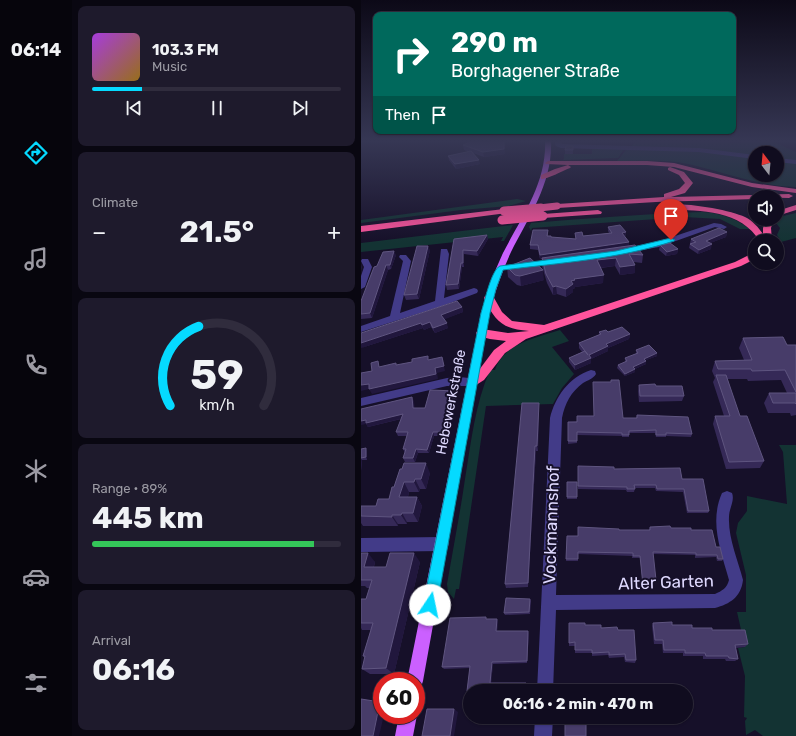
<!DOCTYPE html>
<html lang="en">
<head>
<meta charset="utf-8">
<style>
  :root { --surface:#100c1f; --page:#1e1a2c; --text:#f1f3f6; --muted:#9c9ba4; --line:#302c3d; --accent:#05daff }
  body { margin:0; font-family:Rubik,sans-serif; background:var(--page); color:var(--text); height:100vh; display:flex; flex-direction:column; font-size:15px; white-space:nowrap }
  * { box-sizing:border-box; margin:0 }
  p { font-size:13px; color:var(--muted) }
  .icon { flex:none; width:22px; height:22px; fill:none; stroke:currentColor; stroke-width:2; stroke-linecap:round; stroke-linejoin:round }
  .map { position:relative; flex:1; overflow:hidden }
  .side { display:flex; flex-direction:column; gap:6px; padding:6px; background:#090711; width:289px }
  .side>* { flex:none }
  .guide { position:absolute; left:12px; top:12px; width:363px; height:122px; border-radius:8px; box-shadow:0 1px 3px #0004,0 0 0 1px var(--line); background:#00695c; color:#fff; overflow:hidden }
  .needle { width:26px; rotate:344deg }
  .fabs { position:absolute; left:387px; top:146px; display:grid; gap:8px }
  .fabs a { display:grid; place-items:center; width:36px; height:36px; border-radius:50%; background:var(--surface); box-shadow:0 1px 3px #0004,0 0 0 1px var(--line); font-size:20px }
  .speed { position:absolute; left:12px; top:672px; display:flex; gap:8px; font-size:20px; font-weight:700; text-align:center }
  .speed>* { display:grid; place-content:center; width:52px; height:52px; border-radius:50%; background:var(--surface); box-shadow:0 1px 3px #0004,0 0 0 1px var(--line); line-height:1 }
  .speed .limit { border:6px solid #d22; background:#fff; color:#111 }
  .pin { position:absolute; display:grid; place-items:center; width:34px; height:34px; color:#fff; margin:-41px -17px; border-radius:50% 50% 50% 0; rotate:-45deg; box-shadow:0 0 4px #0007 }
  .pin .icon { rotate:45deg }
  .me { position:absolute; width:44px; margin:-22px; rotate:11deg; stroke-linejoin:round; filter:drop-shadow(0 0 3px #0008) }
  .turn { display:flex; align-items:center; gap:14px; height:84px; padding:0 12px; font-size:18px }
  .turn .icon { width:52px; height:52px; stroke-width:2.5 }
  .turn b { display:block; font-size:28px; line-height:34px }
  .then { display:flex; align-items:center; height:38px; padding:0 12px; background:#0003; gap:8px; font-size:15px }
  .big { font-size:30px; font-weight:700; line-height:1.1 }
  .side .card { flex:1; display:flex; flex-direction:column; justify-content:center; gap:6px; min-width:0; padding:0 14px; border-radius:8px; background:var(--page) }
  .side .dial { align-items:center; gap:0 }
  .dial svg { height:104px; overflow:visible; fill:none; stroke:var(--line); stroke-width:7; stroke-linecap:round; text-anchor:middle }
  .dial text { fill:var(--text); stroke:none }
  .song { display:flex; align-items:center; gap:12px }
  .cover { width:48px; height:48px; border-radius:6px; background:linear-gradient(135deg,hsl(280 70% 55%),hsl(40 70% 35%)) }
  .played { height:4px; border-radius:2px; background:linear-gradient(90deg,var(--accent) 20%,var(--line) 20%) }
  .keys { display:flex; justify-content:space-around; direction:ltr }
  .heat { display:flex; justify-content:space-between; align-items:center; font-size:22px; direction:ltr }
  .charge { height:6px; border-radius:3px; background:linear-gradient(90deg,#34c759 89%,var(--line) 0) }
  .trip { position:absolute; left:102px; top:684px; width:230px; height:40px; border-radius:20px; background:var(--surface); box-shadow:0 1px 3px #0004,0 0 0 1px var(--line); font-weight:700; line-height:40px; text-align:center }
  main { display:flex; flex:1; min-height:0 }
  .dock { display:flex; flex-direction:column; width:72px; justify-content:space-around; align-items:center; background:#06050c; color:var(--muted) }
  .dock .icon { width:28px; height:28px }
  .dock .active { color:var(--accent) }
  .dock b { font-size:18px; color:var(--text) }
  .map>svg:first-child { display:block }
  .green { fill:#133333; fill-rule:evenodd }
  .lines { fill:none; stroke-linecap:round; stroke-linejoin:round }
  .minor { fill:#423b88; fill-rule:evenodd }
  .major { fill:#cb60ff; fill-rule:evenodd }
  .highway { fill:#ff549d; fill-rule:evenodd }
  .highway-bridge-far1 { stroke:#ff549d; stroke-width:7 }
  .highway-bridge { stroke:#ff549d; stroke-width:9 }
  .wall { fill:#352957 }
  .shaded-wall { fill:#21173d }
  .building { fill:#473c69; stroke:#5f5580 }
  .route { fill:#05daff; stroke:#038ea6 }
  .labels { text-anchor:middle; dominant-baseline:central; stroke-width:4; stroke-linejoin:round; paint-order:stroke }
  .street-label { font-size:14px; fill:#dfd9ff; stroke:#161029 }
  .near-street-label { font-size:17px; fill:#dfd9ff; stroke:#161029 }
</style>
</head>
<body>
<main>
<nav class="dock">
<b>06:14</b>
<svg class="icon active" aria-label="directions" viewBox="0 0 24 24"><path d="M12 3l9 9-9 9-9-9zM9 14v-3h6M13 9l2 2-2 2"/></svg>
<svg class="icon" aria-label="music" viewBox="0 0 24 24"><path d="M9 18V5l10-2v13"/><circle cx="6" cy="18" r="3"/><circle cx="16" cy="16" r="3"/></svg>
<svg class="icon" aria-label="phone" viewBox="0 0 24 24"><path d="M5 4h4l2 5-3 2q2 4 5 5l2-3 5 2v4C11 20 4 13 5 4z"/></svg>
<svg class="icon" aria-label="climate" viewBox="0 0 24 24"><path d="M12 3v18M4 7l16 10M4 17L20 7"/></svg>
<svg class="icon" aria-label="car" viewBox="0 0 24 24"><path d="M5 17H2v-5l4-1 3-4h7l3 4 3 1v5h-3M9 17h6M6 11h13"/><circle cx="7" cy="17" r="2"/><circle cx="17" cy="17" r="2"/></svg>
<svg class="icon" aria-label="filters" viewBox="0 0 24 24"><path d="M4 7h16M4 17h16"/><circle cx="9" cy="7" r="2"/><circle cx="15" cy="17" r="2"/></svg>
</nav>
<section class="side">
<div class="card">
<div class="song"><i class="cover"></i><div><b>103.3 FM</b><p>Music</p></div></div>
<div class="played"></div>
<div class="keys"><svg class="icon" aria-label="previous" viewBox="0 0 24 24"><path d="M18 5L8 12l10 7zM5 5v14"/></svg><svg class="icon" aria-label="pause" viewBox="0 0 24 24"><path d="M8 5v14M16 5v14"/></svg><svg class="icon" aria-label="next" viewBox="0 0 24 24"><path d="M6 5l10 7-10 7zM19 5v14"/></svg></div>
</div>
<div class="card"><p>Climate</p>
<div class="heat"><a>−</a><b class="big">21.5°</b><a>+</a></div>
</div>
<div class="card dial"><svg viewBox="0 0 100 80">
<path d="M14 69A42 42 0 1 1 86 69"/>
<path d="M14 69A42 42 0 0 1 36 8" stroke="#05daff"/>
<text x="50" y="56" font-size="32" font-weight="700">59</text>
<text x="50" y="72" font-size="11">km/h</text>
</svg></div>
<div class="card"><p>Range · 89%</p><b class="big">445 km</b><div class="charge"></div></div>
<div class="card"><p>Arrival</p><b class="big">06:16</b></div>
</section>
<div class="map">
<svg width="435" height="736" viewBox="0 0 435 736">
  <rect width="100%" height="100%" fill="#161029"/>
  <path class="green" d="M 275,140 L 359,140 C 376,146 386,139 403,140 C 413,140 425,148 435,152 L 435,187 C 397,186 363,172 327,164 C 304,159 279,161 256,161 L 265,150 L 273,144 ZM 394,153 L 416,153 L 416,175 L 394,175 Z
    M 231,148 L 263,149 L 257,158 L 202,160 L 203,159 L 203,154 L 231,154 Z
    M 156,199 L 165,201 L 148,206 L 100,210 L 0,223 L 0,220 Z
    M 341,212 C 359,213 374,218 389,229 L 379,229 L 359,219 L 323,217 L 171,228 L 170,231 L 168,227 L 170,223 C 227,218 284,214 341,212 Z
    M 435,213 L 435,238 L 420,242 L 416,235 L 419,228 L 415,223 L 422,216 Z
    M 152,225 L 143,241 L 140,241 L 142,237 L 0,252 L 0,243 Z
    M 199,330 L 208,341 L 191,347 L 213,374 L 201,388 L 192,404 L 125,406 L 98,589 L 95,589 L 93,599 L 87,592 L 86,584 C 92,549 99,514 104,479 C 110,443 114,404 129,370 L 134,370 C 143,343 175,338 199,330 Z
    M 418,445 L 435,445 L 435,736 L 402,736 L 394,730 L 385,735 L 384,721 L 386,718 L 383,717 L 384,676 L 377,648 L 384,647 L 376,612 L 385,612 L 385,575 L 375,533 L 377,523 L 386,511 L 386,496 L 426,504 L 422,452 Z"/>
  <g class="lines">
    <path class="minor" d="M 193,140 L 198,140 L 201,144 L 338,148 L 394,155 L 394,159 L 338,152 L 200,148 L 195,146 Z
      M 416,158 L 435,160 L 435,164 L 416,162 Z
      M 353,223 L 360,224 L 366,227 L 363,229 L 354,227 L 298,247 L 264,253 L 260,251 L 264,249 L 293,243 Z
      M 80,249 L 86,249 L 88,254 L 83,298 L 113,288 L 116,289 L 117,291 L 116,293 L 81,306 L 0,332 L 0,326 L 29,316 L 42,261 L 38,257 L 39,255 L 45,255 L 50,261 L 39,313 L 74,301 Z
      M 1,259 L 7,259 L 11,267 L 4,287 L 0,289 L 0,276 L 3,267 L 0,261 Z
      M 195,259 L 199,261 L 198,263 L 139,270 L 135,268 L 139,266 Z
      M 230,370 L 234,371 L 235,374 C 232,379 227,380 222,383 C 210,392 204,403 201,418 L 195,595 L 354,594 C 361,591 366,588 368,580 C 360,551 348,522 361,493 L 366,491 L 371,493 C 374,501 368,508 368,517 C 367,538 377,560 382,580 C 380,597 369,604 354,608 L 195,610 L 192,691 L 176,691 L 189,418 C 194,397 208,377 230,370 Z
      M 99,377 L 116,379 L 117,382 L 116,385 L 112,386 L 86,386 L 0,406 L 0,398 L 86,378 Z
      M 81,537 L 86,539 L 88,544 L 86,549 L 81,551 L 0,552 L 0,538 Z
      M 174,717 L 192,717 L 191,736 L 173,736 Z"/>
    <path class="major" d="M 184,140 L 190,140 C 192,182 169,215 150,252 C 141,271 134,292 128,313 L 62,681 L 60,687 L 55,689 L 55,681 L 46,681 L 120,313 C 126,293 133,272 142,253 C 161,216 186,183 184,140 Z
      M 55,713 L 56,715 L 52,736 L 34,736 L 38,715 L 55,715 Z"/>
    <path class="highway" d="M 187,161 L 286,161 L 313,163 L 391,183 L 435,189 L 435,193 L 391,187 L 313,167 L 286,165 L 207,165 L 210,167 L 209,168 C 201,171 187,179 180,179 L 180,175 L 194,169 L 207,165 L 185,164 L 184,163 Z
      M 309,167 L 323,172 L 332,183 L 324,193 L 310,197 L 428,194 L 432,196 L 428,198 L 394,197 L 394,199 L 295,202 L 196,208 L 192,206 L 196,204 L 303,197 L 303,194 L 318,189 L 324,183 L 318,175 L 307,170 L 307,168 Z
      M 298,205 C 316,201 368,209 384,217 C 392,221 397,227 402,234 L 402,228 L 405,219 L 413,219 L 410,228 L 411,241 L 403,240 L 394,242 L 395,236 C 374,208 333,211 301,209 L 297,207 Z
      M 435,205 L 435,210 L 416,216 L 416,211 Z
      M 143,209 L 147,211 L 146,213 L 0,232 L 0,226 Z
      M 237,210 L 241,212 L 240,214 L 182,218 L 178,216 L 182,214 Z
      M 394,252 L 394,259 L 380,266 L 165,339 L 144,353 L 123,380 L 112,387 L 108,385 L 106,382 L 118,370 L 133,350 L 145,341 L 129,339 L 117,336 L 115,333 L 117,330 L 121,329 L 147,333 L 168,331 C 141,329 134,321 123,298 L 124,296 L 132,296 L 141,312 L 151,321 L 183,325 L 374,262 Z"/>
    <path class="highway-bridge-far1" d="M 169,209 L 196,206"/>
    <path class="highway-bridge" d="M 143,211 L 180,208
      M 141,220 L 182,216"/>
  </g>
  <path class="wall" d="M 113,140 L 144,140 L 144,154 L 123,157 L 112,153 L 119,164 L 95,169 L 88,160 L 87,156 L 108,152 L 103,150 L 102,145 Z
    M 206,140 L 214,140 L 213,143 L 206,143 Z
    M 212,146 L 212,154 L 204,154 L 204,150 Z
    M 247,227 L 265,232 L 264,237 L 268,242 L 268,246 L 282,255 L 281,263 L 273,262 L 274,265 L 274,273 L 259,275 L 254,266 L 240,268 L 242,283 L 214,287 L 214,288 L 212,289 L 212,292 L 205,297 L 196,294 L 192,295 L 186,283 L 181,266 L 181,259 L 179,259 L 177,250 L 169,249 L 169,245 L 187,230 L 187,236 L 190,237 L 215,239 L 214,233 L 222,236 L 248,233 L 247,231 Z
    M 366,232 L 365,237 L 349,243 L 350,249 L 337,254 L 328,248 L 330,239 Z
    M 126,235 L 127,239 L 117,256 L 103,254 L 103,267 L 101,267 L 98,289 L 86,290 L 85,285 L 93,239 Z
    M 299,245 L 317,249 L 316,254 L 305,256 L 298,250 Z
    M 69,250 L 58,299 L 45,300 L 43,295 Z
    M 35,255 L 30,269 L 27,270 L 11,318 L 0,319 L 0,301 L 16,266 Z
    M 146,267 L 183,280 L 160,286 L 156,285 L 147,277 Z
    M 101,307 L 102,312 L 83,319 L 87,328 L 74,333 L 70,327 L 63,330 L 62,328 L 0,348 Z
    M 238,332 L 247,332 L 269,334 L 268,339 L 247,348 L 247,351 L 230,359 L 230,363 L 214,370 L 208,362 L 208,358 L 221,352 L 218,348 L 218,343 L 238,335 Z
    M 382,338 L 426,345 L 435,345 L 435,415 L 430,416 L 429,413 L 407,413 L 403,403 L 408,393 L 426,393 L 420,380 L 387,381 L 386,379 L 366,379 L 379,416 L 403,461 L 399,468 L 365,469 L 352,424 L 354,416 L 363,416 L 352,382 L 354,378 L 351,371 L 354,361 L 383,360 L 378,348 Z
    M 275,350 L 296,356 L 285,360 L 285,364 L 274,369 L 274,372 L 264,376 L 256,368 L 257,365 L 264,362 L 264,358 L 275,354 Z
    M 278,385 L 295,386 L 323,396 L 321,401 L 278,402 L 277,391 Z
    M 96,391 L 97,395 L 86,436 L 73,436 L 68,453 L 57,453 L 54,462 L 44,462 L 42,458 L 44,453 L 42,449 L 46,436 L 37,436 L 35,432 L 40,419 L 7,427 L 5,424 L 53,401 L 53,408 L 64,408 Z
    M 178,408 L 177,451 L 175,451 L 167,587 L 145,588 L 144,584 Z
    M 276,415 L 331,434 L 330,437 L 305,436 L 305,437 L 295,437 L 294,433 L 268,433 L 268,437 L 261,437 L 261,436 L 216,435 L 216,443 L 207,444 L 207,422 L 262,418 L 275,418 Z
    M 0,449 L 6,451 L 6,460 L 1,460 L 0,471 Z
    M 217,466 L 253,469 L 321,479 L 348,511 L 347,513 L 326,513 L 322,492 L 295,491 L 294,488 L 274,488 L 273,492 L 266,492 L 265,490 L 217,489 Z
    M 39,469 L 69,473 L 65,489 L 59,489 L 58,492 L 48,492 L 47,497 L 56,497 L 61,506 L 57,522 L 46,522 L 46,524 L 37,524 L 37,526 L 2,526 L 0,523 L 0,506 L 15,506 L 28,499 L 33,487 Z
    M 206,482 L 216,482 L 216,499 L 206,499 Z
    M 289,527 L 330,530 L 355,547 L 362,559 L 361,561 L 356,561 L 355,557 L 334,558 L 334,555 L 292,554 L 295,580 L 295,582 L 290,582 L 290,585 L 289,587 L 282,587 L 279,558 L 271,558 L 271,556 L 217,554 L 217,561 L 205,561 L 206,536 L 217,536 L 258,530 L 288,530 Z
    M 0,553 L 14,562 L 13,567 L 25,567 L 59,562 L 33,674 L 9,674 L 1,669 L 4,658 L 2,656 L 10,630 L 1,630 L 0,628 L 0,599 L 5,599 L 9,588 L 6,588 L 4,586 L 0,586 Z
    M 170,600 L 169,614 L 144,615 L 143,613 Z
    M 126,619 L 137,621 L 136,631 L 168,633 L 166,663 L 132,664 L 130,683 L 166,684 L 109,691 L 109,693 L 108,693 L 106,691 L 109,668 L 83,669 L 81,667 Z
    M 208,623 L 257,630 L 275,660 L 274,663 L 264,662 L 263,657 L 248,658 L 247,655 L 231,656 L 231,653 L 214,653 L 214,646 L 208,646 Z
    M 292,623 L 351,630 L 387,644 L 384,647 L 375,648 L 377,659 L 374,661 L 365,661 L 364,659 L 342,659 L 342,656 L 322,656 L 322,653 L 302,653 L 301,644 L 293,644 L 291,626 Z
    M 122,717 L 164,717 L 164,719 L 123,718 Z"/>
  <path class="shaded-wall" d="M 144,140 L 144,154 L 123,157 L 122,152 Z
    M 118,160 L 119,164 L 95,169 L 94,164 Z
    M 265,232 L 264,237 L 260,237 L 261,233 Z
    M 366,232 L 365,237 L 344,245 L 345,241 Z
    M 126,235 L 127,239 L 117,256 L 116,251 Z
    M 268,242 L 268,247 L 179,259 L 179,255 Z
    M 351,244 L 350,249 L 337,254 L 338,250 Z
    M 67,246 L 69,250 L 58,299 L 56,294 Z
    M 317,249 L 316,254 L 305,256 L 306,252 Z
    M 102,250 L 103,254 L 103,267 L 102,263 Z
    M 33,251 L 35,255 L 30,269 L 29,265 Z
    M 255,258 L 254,266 L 236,268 L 236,260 Z
    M 100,263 L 101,267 L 98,289 L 97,284 Z
    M 0,264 L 1,267 L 0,271 Z
    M 25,265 L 27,270 L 11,318 L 9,313 Z
    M 274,265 L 274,273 L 259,275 L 259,267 Z
    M 182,270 L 183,280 L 160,286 L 159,276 Z
    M 243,275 L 242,283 L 214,287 L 214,288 L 212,289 L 212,292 L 205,297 L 205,289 L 210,281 L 213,279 Z
    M 195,286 L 196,294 L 192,295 L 192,287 Z
    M 101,307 L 102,312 L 82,320 L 80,315 Z
    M 69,322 L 70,327 L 63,330 L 61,325 Z
    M 60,323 L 62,328 L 0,348 L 0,343 Z
    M 86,323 L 87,328 L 74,333 L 72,328 Z
    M 269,334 L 268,339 L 247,348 L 247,351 L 230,359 L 230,363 L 214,370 L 214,365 L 245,344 Z
    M 296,353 L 296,356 L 283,361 L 283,359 Z
    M 81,357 L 84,371 L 76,373 L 77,379 L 11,394 L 8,389 L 0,391 L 0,385 L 74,368 Z
    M 285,361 L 285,364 L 272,370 L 272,367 Z
    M 274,369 L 274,372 L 264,376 L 264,374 Z
    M 96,391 L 97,395 L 86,436 L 85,432 Z
    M 51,397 L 53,401 L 54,412 L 52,408 Z
    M 178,403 L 178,408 L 177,451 L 176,446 Z
    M 42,414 L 43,418 L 7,427 L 5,424 L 0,425 L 0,421 Z
    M 72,432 L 73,436 L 68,453 L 66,450 Z
    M 174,446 L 175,451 L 167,587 L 167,583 Z
    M 5,448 L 6,451 L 6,460 L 5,457 Z
    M 55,449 L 57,453 L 54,462 L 52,458 Z
    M 0,459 L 1,460 L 0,471 Z
    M 65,463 L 69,473 L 65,489 L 60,479 Z
    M 54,479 L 59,489 L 58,492 L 53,482 Z
    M 43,482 L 48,492 L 44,507 L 38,497 Z
    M 56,497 L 61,506 L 57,522 L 52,513 Z
    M 41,513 L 46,522 L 46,524 L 40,515 Z
    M 31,515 L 37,524 L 37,526 L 31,517 Z
    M 7,553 L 14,562 L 10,575 L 3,567 Z
    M 53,553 L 59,562 L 33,674 L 25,668 Z
    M 136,619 L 137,621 L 136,634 L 135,631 Z
    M 167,631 L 168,633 L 166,663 L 166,661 Z
    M 131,662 L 132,664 L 130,685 L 129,683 Z
    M 19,702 L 21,703 L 21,715 L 23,715 L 18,736 L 12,736 Z
    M 93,709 L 97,712 L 93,736 L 89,736 Z"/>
  <path class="building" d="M 113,140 L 143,140 L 143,149 L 122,152 L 102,145 Z
    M 205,146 L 212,146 L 212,150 L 204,150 Z
    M 110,151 L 118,160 L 94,164 L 87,156 Z
    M 259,225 L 265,232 L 261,233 L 268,242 L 179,255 L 177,245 L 169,245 L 172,230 L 187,230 L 186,236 L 190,236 L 190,237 L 215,239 L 214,233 L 221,232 L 222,236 L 251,233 L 247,227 Z
    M 358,228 L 366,232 L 345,241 L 351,244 L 338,250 L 329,244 L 335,242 L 330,239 Z
    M 126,235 L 116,251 L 102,250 L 102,263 L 100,263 L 97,284 L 85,285 L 93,239 Z
    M 309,243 L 317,249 L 306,252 L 299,245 Z
    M 274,245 L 282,255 L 268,254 L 274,265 L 259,267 L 255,258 L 236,260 L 243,275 L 213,279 L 214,280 L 210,281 L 212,284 L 205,289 L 195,286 L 192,287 L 185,274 L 181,258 Z
    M 56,246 L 67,246 L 56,294 L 43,295 Z
    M 33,251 L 29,265 L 25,265 L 9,313 L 0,314 L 0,301 L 13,267 L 16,266 L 22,252 Z
    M 169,258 L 182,270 L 159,276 L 154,275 L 146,267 Z
    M 96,301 L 101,307 L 80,315 L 86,323 L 72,328 L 69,322 L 61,325 L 60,323 L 0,343 L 0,333 Z
    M 261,327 L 269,334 L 245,344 L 247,346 L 228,355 L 230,358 L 214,365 L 208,358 L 224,351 L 227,355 L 218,343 L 240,334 L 238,332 L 245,330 L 247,332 Z
    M 422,337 L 426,345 L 435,345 L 435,392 L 424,370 L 391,371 L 390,369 L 357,369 L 354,361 L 391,360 L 382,338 Z
    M 288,345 L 296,353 L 283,359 L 285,361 L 272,367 L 274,369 L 264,374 L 257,365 L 266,361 L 264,358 L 277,353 L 275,350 Z
    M 67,356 L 67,360 L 81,357 L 83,366 L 74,368 L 75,374 L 8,389 L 8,384 L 0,385 L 0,373 L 11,371 L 10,363 L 17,361 L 18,367 L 35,363 L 35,365 L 51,362 L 51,359 Z
    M 355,375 L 365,375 L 379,416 L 386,416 L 403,461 L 368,462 L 354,416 L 369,416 Z
    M 250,380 L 258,380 L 262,418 L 276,418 L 276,415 L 327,417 L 331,434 L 305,433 L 305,435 L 295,435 L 295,430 L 268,431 L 268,435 L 261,435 L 261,433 L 216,432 L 216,441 L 207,441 L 207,422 L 216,422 L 216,416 L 233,416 L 232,382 L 250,382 Z
    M 294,384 L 295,386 L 321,386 L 323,396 L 279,396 L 278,385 Z
    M 69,390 L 96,391 L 85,432 L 72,432 L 66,450 L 55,449 L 52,458 L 42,458 L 45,449 L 42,449 L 47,432 L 35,432 L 42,414 L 5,423 L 5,420 L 0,421 L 0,409 L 51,397 L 52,408 L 64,408 Z
    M 408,393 L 435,393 L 435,404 L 434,403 L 412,403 Z
    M 161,403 L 178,403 L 176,446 L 174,446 L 167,583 L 144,584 Z
    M 5,448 L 5,457 L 0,458 L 0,449 Z
    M 43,463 L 65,463 L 60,479 L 54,479 L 53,482 L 43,482 L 38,497 L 56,497 L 52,513 L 41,513 L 40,515 L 31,515 L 31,517 L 0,516 L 0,506 L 15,506 L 17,499 L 28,499 L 31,487 L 33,487 L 39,469 L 41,469 Z
    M 217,466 L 253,467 L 253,469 L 319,468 L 321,479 L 342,479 L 348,511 L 327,511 L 323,489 L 296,489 L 295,485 L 273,485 L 274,489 L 266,489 L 266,487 L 217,486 Z
    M 206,482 L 216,482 L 216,497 L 206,497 Z
    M 309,526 L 310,528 L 330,528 L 330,530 L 351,530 L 355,547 L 359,547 L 362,559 L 357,559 L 356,555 L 335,555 L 335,553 L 292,552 L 295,580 L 289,580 L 290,585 L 282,585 L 279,556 L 272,556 L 272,553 L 217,552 L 217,559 L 205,559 L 206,536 L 217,536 L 217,527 L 258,529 L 258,530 L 289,530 L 289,527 Z
    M 0,553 L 7,553 L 3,567 L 25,567 L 29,553 L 53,553 L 25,668 L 1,669 L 4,656 L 2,656 L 12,623 L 0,623 L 0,599 L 5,599 L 11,580 L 0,580 Z
    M 145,598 L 169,599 L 168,612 L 143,613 Z
    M 125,617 L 125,619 L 136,619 L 135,631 L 167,631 L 166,661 L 131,662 L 129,683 L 165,683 L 164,691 L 106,691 L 109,666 L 81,667 L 89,618 Z
    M 311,622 L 311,625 L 331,625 L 331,628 L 351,628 L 351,630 L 384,630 L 387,644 L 374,645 L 377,659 L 368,658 L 367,656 L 345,656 L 344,653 L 324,653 L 324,650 L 303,650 L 302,640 L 294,640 L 292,623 Z
    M 208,623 L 224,623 L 224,625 L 240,625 L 240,628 L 256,627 L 257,630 L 273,630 L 275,660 L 265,660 L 264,654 L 248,655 L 248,652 L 231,653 L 231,650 L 214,650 L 214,642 L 208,643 Z
    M 207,684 L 221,684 L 221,691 L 207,691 Z
    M 0,699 L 19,702 L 12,736 L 0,736 Z
    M 66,709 L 93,709 L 89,736 L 61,736 Z
    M 134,717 L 163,717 L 163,718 Z
    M 207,717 L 221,717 L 221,721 L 225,721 L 225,736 L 204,736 L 204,721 L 206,721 Z"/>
  <linearGradient id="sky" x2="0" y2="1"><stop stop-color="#0c0917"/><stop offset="0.58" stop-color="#363754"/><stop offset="1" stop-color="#363754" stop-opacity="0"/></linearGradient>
  <rect width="435" height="243" fill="url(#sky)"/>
  <path class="route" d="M 310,238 L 314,240 L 313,241 C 258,259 199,263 142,270 L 135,289 L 129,313 L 76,605 L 74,610 L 69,612 L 64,610 L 62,605 L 120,313 C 123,304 130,270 139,266 L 255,251 Z"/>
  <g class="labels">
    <g class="street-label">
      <text transform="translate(90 402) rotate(-79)">Hebewerkstraße</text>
    </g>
    <g class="near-street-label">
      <text transform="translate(190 525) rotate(-88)">Vockmannshof</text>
      <text transform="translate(305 582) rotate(-2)">Alter Garten</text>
    </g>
  </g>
</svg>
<div class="fabs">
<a><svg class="needle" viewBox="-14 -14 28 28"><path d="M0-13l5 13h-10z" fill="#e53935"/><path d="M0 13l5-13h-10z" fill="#9c9ba4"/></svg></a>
<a><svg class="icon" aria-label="sound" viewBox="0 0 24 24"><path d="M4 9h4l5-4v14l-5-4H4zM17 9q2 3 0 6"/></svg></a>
<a><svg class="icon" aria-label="search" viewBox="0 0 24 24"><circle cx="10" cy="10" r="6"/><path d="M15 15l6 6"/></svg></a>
</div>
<div class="speed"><div class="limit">60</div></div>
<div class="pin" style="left:310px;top:240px;background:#d93025"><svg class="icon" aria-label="arrive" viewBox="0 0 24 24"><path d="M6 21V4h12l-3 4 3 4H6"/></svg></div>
<svg class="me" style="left:69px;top:605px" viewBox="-20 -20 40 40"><circle r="19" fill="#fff"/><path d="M0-13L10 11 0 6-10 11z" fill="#05daff"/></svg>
<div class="trip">06:16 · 2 min · 470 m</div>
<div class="guide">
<div class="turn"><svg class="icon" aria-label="right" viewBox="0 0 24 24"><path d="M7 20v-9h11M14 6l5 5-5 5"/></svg><div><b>290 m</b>Borghagener Straße</div></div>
<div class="then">Then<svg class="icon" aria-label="arrive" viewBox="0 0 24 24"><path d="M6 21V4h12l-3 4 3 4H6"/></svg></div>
</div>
</div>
</main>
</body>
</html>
